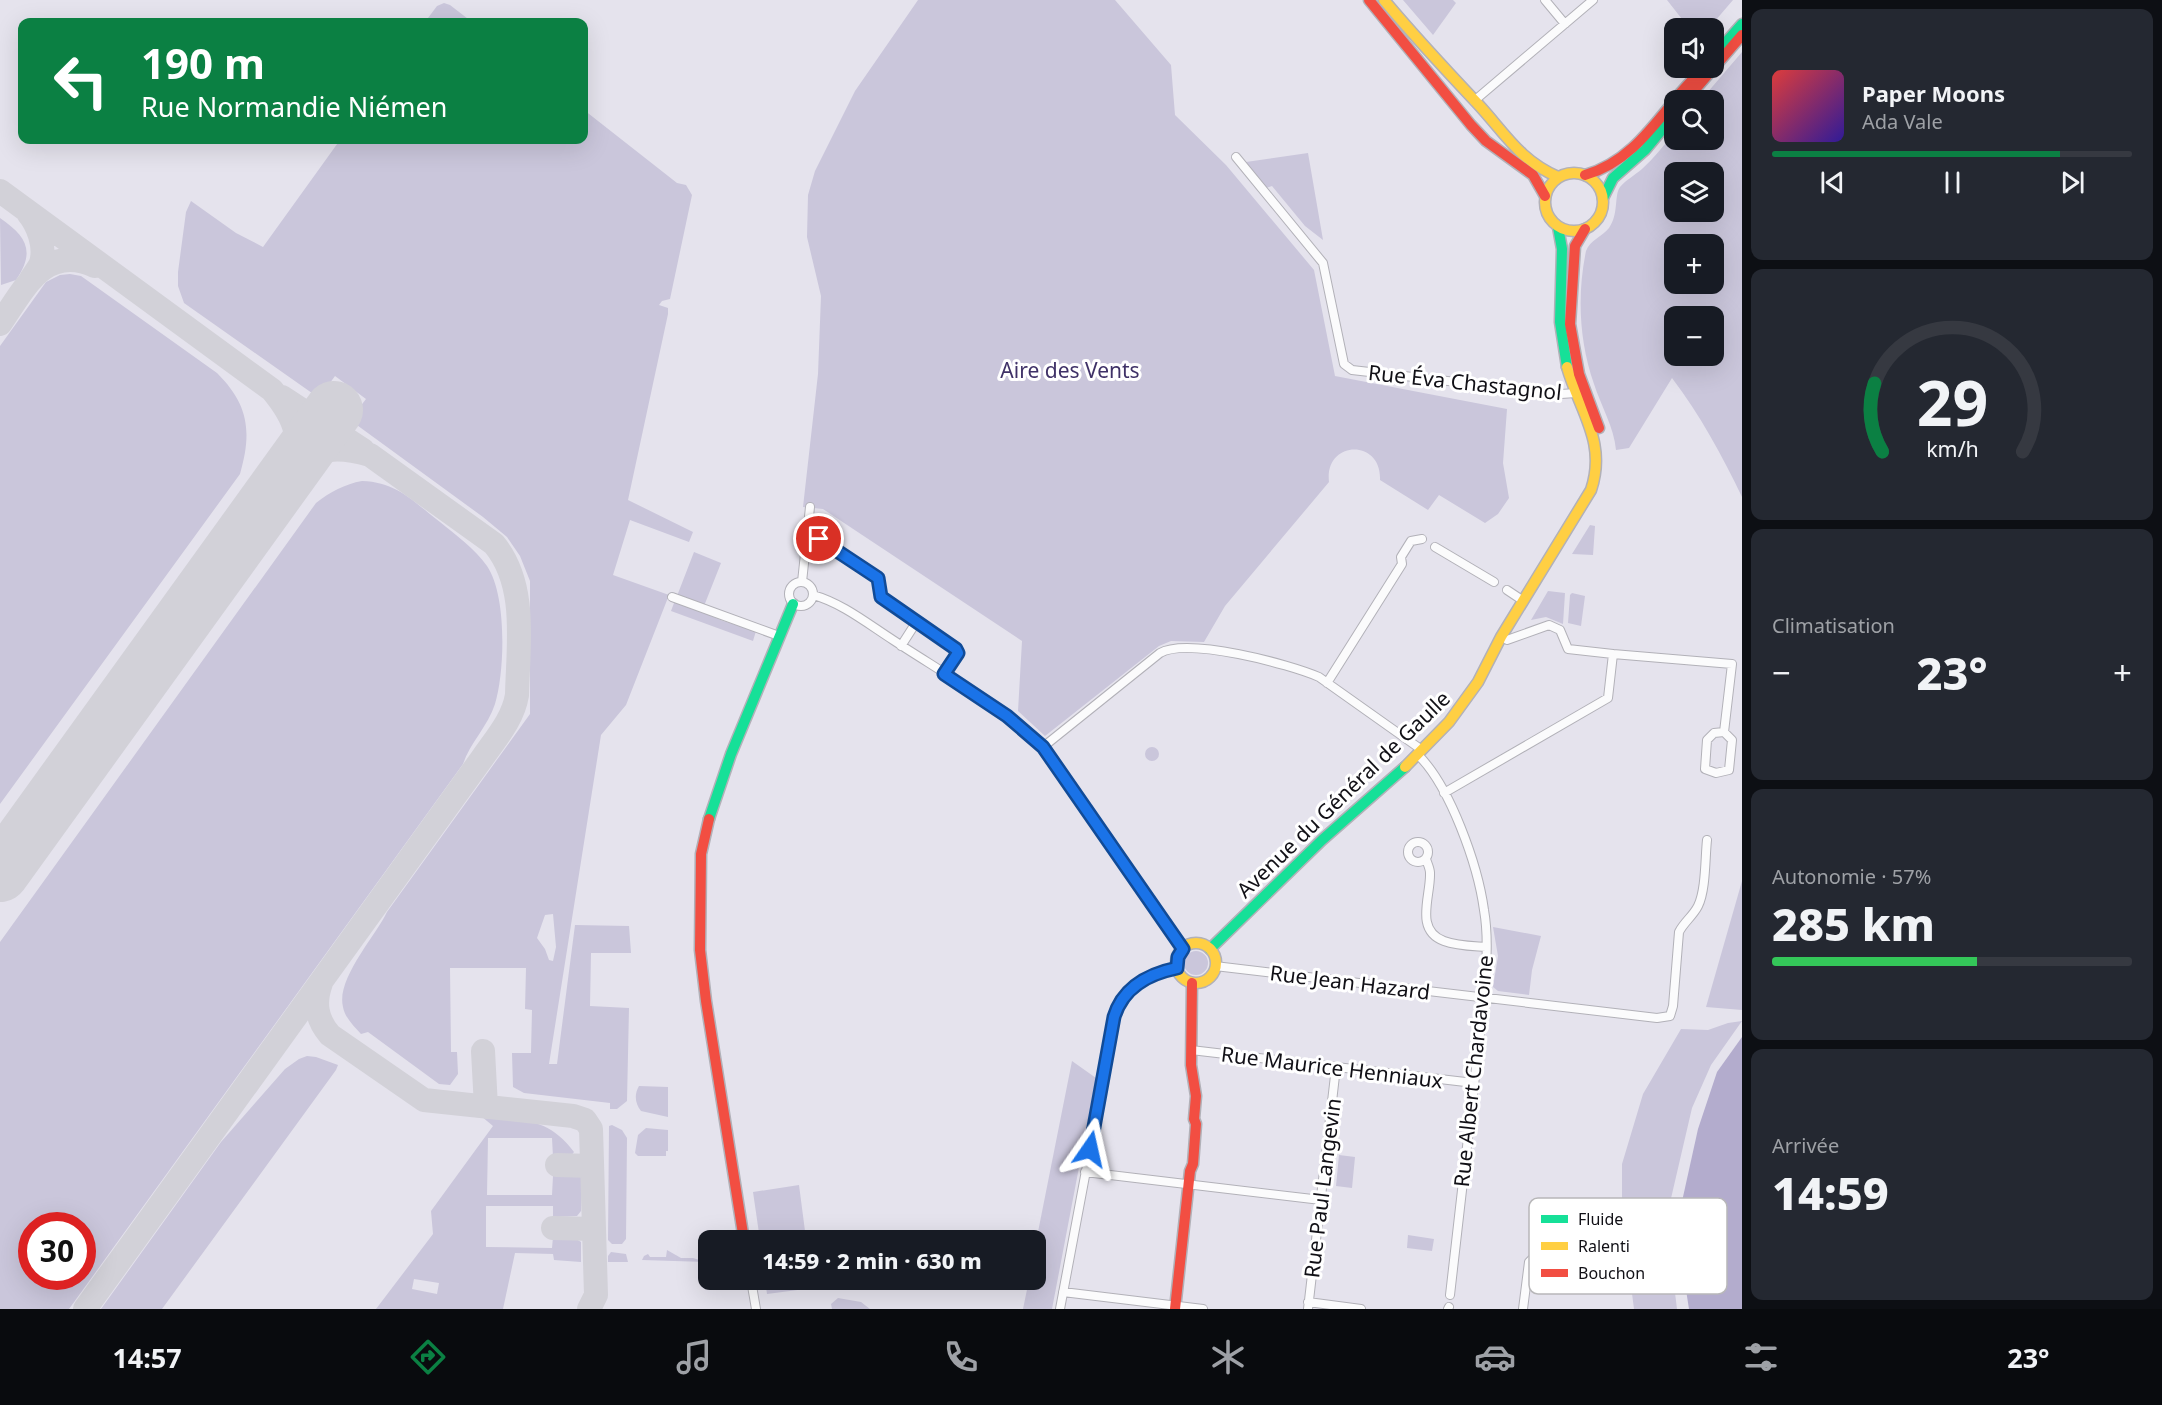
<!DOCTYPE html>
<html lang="fr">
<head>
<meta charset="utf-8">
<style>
  :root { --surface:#171b24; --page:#242831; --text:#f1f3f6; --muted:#9ea1a6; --line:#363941; --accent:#0b8043 }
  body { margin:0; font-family:"Noto Sans",sans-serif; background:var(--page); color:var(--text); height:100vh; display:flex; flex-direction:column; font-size:22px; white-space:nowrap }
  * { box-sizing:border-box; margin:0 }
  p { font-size:20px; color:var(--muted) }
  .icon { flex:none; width:33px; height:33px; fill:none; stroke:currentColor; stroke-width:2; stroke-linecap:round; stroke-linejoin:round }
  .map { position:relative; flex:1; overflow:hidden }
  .side { display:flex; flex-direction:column; gap:9px; padding:9px; background:#0d0f14; width:420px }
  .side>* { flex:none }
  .guide { position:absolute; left:18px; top:18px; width:570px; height:126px; border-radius:12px; box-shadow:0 6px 24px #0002; background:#0b8043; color:#fff; overflow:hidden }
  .buttons { position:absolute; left:1664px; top:18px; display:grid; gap:12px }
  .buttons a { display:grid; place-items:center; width:60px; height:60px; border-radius:12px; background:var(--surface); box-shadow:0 6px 24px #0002; font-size:30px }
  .speed { position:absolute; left:18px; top:1212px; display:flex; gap:12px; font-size:30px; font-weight:700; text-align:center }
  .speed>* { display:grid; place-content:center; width:78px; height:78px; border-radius:50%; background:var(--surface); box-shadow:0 6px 24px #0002; line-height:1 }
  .speed .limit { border:9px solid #d22; background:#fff; color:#111 }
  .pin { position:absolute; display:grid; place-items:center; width:51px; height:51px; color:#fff; margin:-26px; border:3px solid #fff; border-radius:50%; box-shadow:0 2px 6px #0007 }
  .me { position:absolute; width:66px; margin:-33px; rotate:11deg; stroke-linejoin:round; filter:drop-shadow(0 0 4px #0008) }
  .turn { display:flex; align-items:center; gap:21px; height:126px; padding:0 24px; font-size:27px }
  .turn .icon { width:78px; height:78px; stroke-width:2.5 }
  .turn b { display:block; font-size:42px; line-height:51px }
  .big { font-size:45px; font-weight:800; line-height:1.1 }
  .side .card { flex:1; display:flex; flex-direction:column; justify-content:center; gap:9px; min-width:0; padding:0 21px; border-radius:12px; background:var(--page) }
  .side .dial { align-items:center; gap:0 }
  .dial svg { height:156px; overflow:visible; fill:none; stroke:var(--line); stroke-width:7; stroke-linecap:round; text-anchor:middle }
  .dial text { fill:var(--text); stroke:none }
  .song { display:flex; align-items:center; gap:18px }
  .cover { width:72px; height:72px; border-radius:9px; background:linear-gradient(135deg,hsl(0 70% 55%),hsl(250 70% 35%)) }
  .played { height:6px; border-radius:3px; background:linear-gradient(90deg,var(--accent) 80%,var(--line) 80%) }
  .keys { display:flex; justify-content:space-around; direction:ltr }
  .heat { display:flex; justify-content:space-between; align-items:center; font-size:33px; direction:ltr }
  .charge { height:9px; border-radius:4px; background:linear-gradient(90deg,#34c759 57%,var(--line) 0) }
  .trip { position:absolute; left:698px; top:1230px; width:348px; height:60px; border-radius:12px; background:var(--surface); box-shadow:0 6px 24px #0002; font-weight:800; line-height:60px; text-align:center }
  .tabs { display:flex; height:96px; justify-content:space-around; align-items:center; background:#090b0e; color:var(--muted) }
  .tabs .icon { width:42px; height:42px }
  .tabs .current { color:var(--accent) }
  .tabs b { font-size:27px; color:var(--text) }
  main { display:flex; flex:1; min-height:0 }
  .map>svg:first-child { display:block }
  .green { fill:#cac6db; fill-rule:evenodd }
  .water { fill:#b3accd }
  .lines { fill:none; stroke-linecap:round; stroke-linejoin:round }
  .taxiway { stroke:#d2d1d8; stroke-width:24 }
  .runway { stroke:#d2d1d8; stroke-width:58 }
  .street-casing { stroke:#b2b1b8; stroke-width:10 }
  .fast-casing { stroke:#b2b1b8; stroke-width:13 }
  .slow-casing { stroke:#b2b1b8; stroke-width:13 }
  .jam-casing { stroke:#b2b1b8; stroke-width:13 }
  .street { stroke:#fbfbfc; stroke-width:8 }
  .fast { stroke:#16e098; stroke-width:10 }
  .slow { stroke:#ffcf43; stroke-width:10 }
  .jam { stroke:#f24e42; stroke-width:10 }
  .route-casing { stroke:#114b97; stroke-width:15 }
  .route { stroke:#1a73e8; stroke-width:10 }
  .labels { text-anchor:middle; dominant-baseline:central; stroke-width:6; stroke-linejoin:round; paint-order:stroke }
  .park-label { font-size:21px; fill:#3f3167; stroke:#fff }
  .street-label { font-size:21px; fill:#111016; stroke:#fff }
  .key { fill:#fff; stroke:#b8b7b9; stroke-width:1.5 }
  .key-label { font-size:16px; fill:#111016 }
</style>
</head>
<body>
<main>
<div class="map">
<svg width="1742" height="1309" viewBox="0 0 1742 1309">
  <rect width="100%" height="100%" fill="#e5e3ed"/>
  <path class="green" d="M 918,0 L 1115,0 L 1171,65 L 1175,115 L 1226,165 L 1314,270 L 1335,376 L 1507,409 L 1503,463 L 1509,498 L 1498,514 L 1485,523 L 1439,495 L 1428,510 L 1380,480 C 1382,438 1324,440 1329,482 L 1225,606 L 1204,642 L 1171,641 L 1159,646 L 1045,736 L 1018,711 L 1022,641 L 823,509 L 803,507 L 818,374 L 821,296 L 807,237 L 808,195 L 815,171 L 855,91 Z
    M 1403,0 L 1453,0 L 1456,3 L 1433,35 Z
    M 1667,0 L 1733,0 L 1709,28 L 1689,28 Z
    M 444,3 L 450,5 L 472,22 L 425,22 L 437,6 Z
    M 1742,52 L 1742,497 C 1722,455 1700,415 1672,378 L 1629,448 L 1616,450 C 1614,427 1601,406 1594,384 C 1579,341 1577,295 1586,251 C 1590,240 1602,237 1609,228 C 1619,214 1614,195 1620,187 C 1626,180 1635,175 1642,169 C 1654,158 1664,145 1674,133 L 1674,140 L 1713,140 L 1713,100 L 1701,100 ZM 1674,172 L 1713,172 L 1713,212 L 1674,212 ZM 1674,244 L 1713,244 L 1713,284 L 1674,284 ZM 1674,316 L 1713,316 L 1713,356 L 1674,356 Z
    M 584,110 L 677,183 L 686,185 L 692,195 L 670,299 L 662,301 L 659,305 L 668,308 L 668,314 L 628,500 L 693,532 L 689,542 L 630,520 L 613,575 L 669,595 L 626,705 L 601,735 L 549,1064 L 557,1064 L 575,925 L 629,926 L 631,953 L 591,953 L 590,1006 L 629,1008 L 627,1101 L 617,1109 L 610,1109 L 610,1103 L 524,1093 L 513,1087 L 512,1053 L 531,1053 L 532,1010 L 525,1009 L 526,968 L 450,968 L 451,1052 L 457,1052 L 458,1074 L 450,1085 L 439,1084 L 368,1032 L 361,1034 C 354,1026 345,1018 343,1007 C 336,979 375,937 387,912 L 530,714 L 530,581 L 520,556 L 507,537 L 483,517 L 350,420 L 366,399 L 335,376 L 319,398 L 184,303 L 178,286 L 178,272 L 186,212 L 191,201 L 236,233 L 263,247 L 340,140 L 584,140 ZM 553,914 L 556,947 L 553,961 L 549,960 L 545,949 L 537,938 L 545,915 Z
    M 1308,153 L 1323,240 L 1305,226 L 1272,186 L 1266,188 L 1246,162 Z
    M 0,218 C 26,236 36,251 16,280 L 1,285 Z
    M 70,274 L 81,276 L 217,373 C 249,405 252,432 240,474 L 0,804 L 0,346 L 46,282 L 60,275 Z
    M 362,481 C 397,482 414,502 440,522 C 456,535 475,549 487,566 C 507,595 505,671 495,704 C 488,726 470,743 463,764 L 69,1309 L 0,1309 L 0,942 L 316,503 C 330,492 345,484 362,481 ZM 32,1226 L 82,1226 L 82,1276 L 32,1276 Z
    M 1590,525 L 1595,526 L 1593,555 L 1572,554 Z
    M 694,552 L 721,563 L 704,606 L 677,596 Z
    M 1548,591 L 1565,593 L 1563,624 L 1546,617 L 1531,620 Z
    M 1572,593 L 1585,596 L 1581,626 L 1568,623 L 1570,595 Z
    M 674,603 L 680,603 L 723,621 L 756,631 L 753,641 L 671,611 Z
    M1145 754a7 7 0 1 1 14 0a7 7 0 1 1-14 0Z
    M 1742,881 L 1742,1010 L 1706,1007 Z
    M 1493,927 L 1541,936 L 1532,970 L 1529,995 L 1498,991 L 1493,987 L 1498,956 Z
    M1184 963a12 12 0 1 1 24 0a12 12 0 1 1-24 0Z
    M 1742,1021 L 1711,1065 L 1692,1108 L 1669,1207 L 1671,1260 L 1677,1309 L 1634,1309 L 1622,1216 L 1622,1164 L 1643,1094 L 1681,1029 L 1708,1030 L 1728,1023 Z
    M 307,1056 L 316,1057 L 338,1065 L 336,1070 L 162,1309 L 101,1309 L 221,1142 L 285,1069 L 299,1059 Z
    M 1072,1061 L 1096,1078 L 1052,1309 L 1023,1309 L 1029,1280 L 1035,1280 L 1035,1247 Z
    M 639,1086 L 668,1087 L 668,1117 L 641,1111 C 635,1104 634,1094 639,1086 Z
    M 484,1115 C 523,1120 549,1118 574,1152 L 570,1157 L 553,1157 L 552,1138 L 488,1138 L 487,1195 L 552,1195 L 553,1176 L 560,1176 L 560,1171 L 577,1171 L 582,1176 L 581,1211 L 577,1216 L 553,1217 L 553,1206 L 486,1206 L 486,1247 L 552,1248 L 553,1237 L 573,1237 L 581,1242 L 581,1262 L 554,1260 L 553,1254 L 515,1253 L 503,1309 L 376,1309 L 433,1234 L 431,1211 L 493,1126 L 481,1116 ZM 414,1279 L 439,1283 L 437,1294 L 412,1289 Z
    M 612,1125 L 622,1130 L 627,1138 L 626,1239 L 622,1244 L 612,1244 L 608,1240 L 609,1126 Z
    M 646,1128 L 668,1130 L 668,1151 L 666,1151 L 666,1156 L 638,1156 L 635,1153 L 638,1135 Z
    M 1339,1155 L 1355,1157 L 1352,1188 L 1336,1186 Z
    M 799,1185 L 805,1231 L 798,1232 L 799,1240 L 760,1240 L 753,1192 Z
    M 1408,1235 L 1434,1239 L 1432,1251 L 1407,1248 Z
    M 667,1250 L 681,1258 L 693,1258 L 706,1262 L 642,1260 L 644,1256 L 648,1254 L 650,1257 L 666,1257 Z
    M 611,1252 L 626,1254 L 628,1262 L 608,1262 L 608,1256 Z
    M 765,1280 L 804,1280 L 805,1289 L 767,1294 Z
    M 838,1298 L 861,1302 L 870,1309 L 832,1309 L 831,1304 Z"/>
  <path class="water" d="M 1742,1037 L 1742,1309 L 1689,1309 L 1681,1258 L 1679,1228 L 1681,1206 L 1698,1129 L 1717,1072 Z"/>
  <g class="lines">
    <path class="taxiway" d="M 0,191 L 272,390 C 296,419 305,441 286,476
      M 28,213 C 38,225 46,246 41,263 C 39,268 34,274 31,279
      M 0,324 C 24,289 45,243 95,266
      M 282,397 L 363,450
      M 321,983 C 314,1002 316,1019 330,1035 L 424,1100 L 573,1116 L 585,1120 L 591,1129 L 596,1295 L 589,1309
      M 483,1051 L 486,1107
      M 557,1165 L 592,1166
      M 553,1228 L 594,1229
      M 85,1309 L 483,757 C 497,737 513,719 517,695 C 518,645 528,585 494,544 L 370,455 C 325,442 313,451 282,483"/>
    <path class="runway" d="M 0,873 L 334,410"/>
    <defs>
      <path id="street" d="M 1545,0 L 1565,24
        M 1474,101 L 1593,0
        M 1236,157 L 1323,263 L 1344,364 L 1352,370 L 1561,394 L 1576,393
        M 807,537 L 819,539 L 878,578 L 881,597 L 956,649 L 958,653 L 944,674
        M 1435,547 L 1494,582
        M789 594a12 12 0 1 1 24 0a12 12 0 1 1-24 0Z
        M 802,582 L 810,507
        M 1507,590 L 1522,600
        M 813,595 C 842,603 868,624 893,640 C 943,673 1001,705 1043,747 L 1183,949
        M 672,597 L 779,636
        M 1507,640 L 1549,625 L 1560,630 L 1568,649 L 1613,654
        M 901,646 L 917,621
        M 1327,683 L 1402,564 L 1401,557 L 1411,541 L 1422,539
        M 1724,732 L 1732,740 L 1729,770 L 1716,773 L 1705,769 L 1707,740 L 1714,733 Z
        M 1043,747 L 1160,653 C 1188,637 1289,664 1319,677 L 1422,750
        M 1417,754 C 1450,785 1478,866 1484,910 C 1489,939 1486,969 1484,998 L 1450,1295
        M 1444,793 L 1608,698 L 1613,654 L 1732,664 L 1724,732
        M1408 852a10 10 0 1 1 20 0a10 10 0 1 1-20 0Z
        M 1426,859 C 1427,863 1430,868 1430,873 C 1431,896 1414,930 1444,941 C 1457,946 1473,946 1486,947
        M 1215,966 L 1657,1018 L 1670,1016 L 1673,1006 L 1679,932 C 1684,922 1693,916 1698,906 C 1706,890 1705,858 1707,840
        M 1191,1050 L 1474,1083
        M 1085,1172 L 1321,1200
        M 751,1280 L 756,1309
        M 1063,1292 L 1203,1309
        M 1308,1302 L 1361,1309
        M 1060,1309 L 1116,1011 C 1127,985 1150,973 1177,968
        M 1308,1309 L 1336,1067
        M 1448,1309 L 1449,1307
        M 1523,1309 L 1529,1262 L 1532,1259 L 1572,1264"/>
      <path id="fast" d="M 1713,57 L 1742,24
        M 1603,198 L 1613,178 L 1645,150 L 1674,115
        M 1558,227 L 1562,249 L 1560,322 L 1567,367
        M 709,819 L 731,754 L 793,604
        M 1210,949 L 1322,840 L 1405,767"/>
      <path id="slow" d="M 1384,0 C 1414,36 1445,69 1477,103 C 1505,133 1519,160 1558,177
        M1545 202a29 29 0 1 1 58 0a29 29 0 1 1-58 0Z
        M 1405,767 L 1449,722 L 1478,682 L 1501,637 L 1591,490 C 1607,442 1580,412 1567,367
        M1176 963a20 20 0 1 1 40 0a20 20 0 1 1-40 0Z"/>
      <path id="jam" d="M 1369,0 L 1471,125 L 1486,141 L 1533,175 L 1545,196
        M 1674,100 L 1703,68
        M 1686,100 L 1742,35
        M 1585,175 C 1625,164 1649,132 1674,101
        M 1585,229 L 1575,246 L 1570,324 L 1579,374 L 1599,428
        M 709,819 L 701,854 L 700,950 L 706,1001 L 744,1240
        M 1175,1309 L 1190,1171 L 1193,1164 L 1196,1124 L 1194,1119 L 1196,1096 L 1191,1065 L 1192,983"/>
    </defs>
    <use href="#street" class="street-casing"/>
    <use href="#fast" class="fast-casing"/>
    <use href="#slow" class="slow-casing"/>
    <use href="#jam" class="jam-casing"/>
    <use href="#street" class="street"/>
    <use href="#fast" class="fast"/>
    <use href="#slow" class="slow"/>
    <use href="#jam" class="jam"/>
  </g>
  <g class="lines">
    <defs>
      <path id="route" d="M 819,539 L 878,578 L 881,597 L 956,649 L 958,653 L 944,674 L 1007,716 L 1043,747 L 1183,949 L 1178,957 L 1177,968 C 1148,974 1123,987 1114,1017 L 1090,1149"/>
    </defs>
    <use href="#route" class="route-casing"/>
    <use href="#route" class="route"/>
  </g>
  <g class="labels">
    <g class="park-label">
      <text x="1070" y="370">Aire des Vents</text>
    </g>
    <g class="street-label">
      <text transform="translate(1465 382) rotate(6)">Rue Éva Chastagnol</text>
      <text transform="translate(1343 794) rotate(-44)">Avenue du Général de Gaulle</text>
      <text transform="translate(1350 982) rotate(7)">Rue Jean Hazard</text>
      <text transform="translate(1332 1067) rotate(7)">Rue Maurice Henniaux</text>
      <text transform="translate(1473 1071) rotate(-84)">Rue Albert Chardavoine</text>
      <text transform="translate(1322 1188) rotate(-83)">Rue Paul Langevin</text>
    </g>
  </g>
  <rect x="1529" y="1198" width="198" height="96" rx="9" class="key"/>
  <rect x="1541" y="1215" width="27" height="8" fill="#16e098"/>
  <rect x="1541" y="1242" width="27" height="8" fill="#ffcf43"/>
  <rect x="1541" y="1269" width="27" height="8" fill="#f24e42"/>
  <g class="key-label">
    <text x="1578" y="1225">Fluide</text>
    <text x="1578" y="1252">Ralenti</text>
    <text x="1578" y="1279">Bouchon</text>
  </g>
</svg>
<div class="buttons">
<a><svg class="icon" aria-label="sound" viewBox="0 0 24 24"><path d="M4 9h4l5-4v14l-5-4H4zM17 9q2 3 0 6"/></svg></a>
<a><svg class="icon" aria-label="search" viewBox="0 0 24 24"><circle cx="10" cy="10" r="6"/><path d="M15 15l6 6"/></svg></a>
<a><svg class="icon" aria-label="layers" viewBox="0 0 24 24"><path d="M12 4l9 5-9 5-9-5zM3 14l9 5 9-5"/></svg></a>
<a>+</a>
<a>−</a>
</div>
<div class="speed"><div class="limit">30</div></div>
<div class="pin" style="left:819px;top:539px;background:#d93025"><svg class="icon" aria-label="arrive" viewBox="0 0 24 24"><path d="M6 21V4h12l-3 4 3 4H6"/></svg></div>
<svg class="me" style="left:1090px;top:1149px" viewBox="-20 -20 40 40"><path d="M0-17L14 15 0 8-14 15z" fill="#1a73e8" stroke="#fff" stroke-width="4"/></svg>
<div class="trip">14:59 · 2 min · 630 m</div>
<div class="guide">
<div class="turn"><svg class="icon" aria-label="left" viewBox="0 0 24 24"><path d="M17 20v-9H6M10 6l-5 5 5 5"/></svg><div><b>190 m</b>Rue Normandie Niémen</div></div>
</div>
</div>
<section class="side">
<div class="card">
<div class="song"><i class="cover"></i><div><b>Paper Moons</b><p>Ada Vale</p></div></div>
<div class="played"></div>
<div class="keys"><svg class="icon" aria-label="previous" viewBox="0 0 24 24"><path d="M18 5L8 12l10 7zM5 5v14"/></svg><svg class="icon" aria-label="pause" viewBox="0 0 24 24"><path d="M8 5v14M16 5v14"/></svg><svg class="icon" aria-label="next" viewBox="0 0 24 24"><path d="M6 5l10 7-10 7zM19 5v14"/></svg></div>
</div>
<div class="card dial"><svg viewBox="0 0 100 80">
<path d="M14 69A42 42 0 1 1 86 69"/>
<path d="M14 69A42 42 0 0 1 10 34" stroke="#0b8043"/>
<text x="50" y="56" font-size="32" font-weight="700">29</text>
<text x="50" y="72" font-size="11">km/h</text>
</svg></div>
<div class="card"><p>Climatisation</p>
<div class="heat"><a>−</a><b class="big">23°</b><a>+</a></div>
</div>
<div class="card"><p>Autonomie · 57%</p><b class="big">285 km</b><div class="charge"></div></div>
<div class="card"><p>Arrivée</p><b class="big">14:59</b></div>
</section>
</main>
<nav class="tabs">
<b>14:57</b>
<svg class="icon current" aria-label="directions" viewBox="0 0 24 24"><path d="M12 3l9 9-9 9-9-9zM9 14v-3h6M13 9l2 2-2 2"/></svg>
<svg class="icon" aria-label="music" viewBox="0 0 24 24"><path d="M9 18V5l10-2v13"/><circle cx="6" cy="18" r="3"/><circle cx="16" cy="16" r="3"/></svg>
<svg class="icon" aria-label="phone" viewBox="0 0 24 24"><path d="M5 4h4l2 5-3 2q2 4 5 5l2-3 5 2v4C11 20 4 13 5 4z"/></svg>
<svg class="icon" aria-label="climate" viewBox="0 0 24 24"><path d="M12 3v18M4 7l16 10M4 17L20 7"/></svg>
<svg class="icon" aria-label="car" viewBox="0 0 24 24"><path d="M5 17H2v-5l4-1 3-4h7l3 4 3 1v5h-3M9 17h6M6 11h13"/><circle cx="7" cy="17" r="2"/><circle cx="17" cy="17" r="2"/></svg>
<svg class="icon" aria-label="filters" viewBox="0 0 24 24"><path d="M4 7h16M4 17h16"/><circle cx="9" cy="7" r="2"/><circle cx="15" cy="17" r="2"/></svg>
<b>23°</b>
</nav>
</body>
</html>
